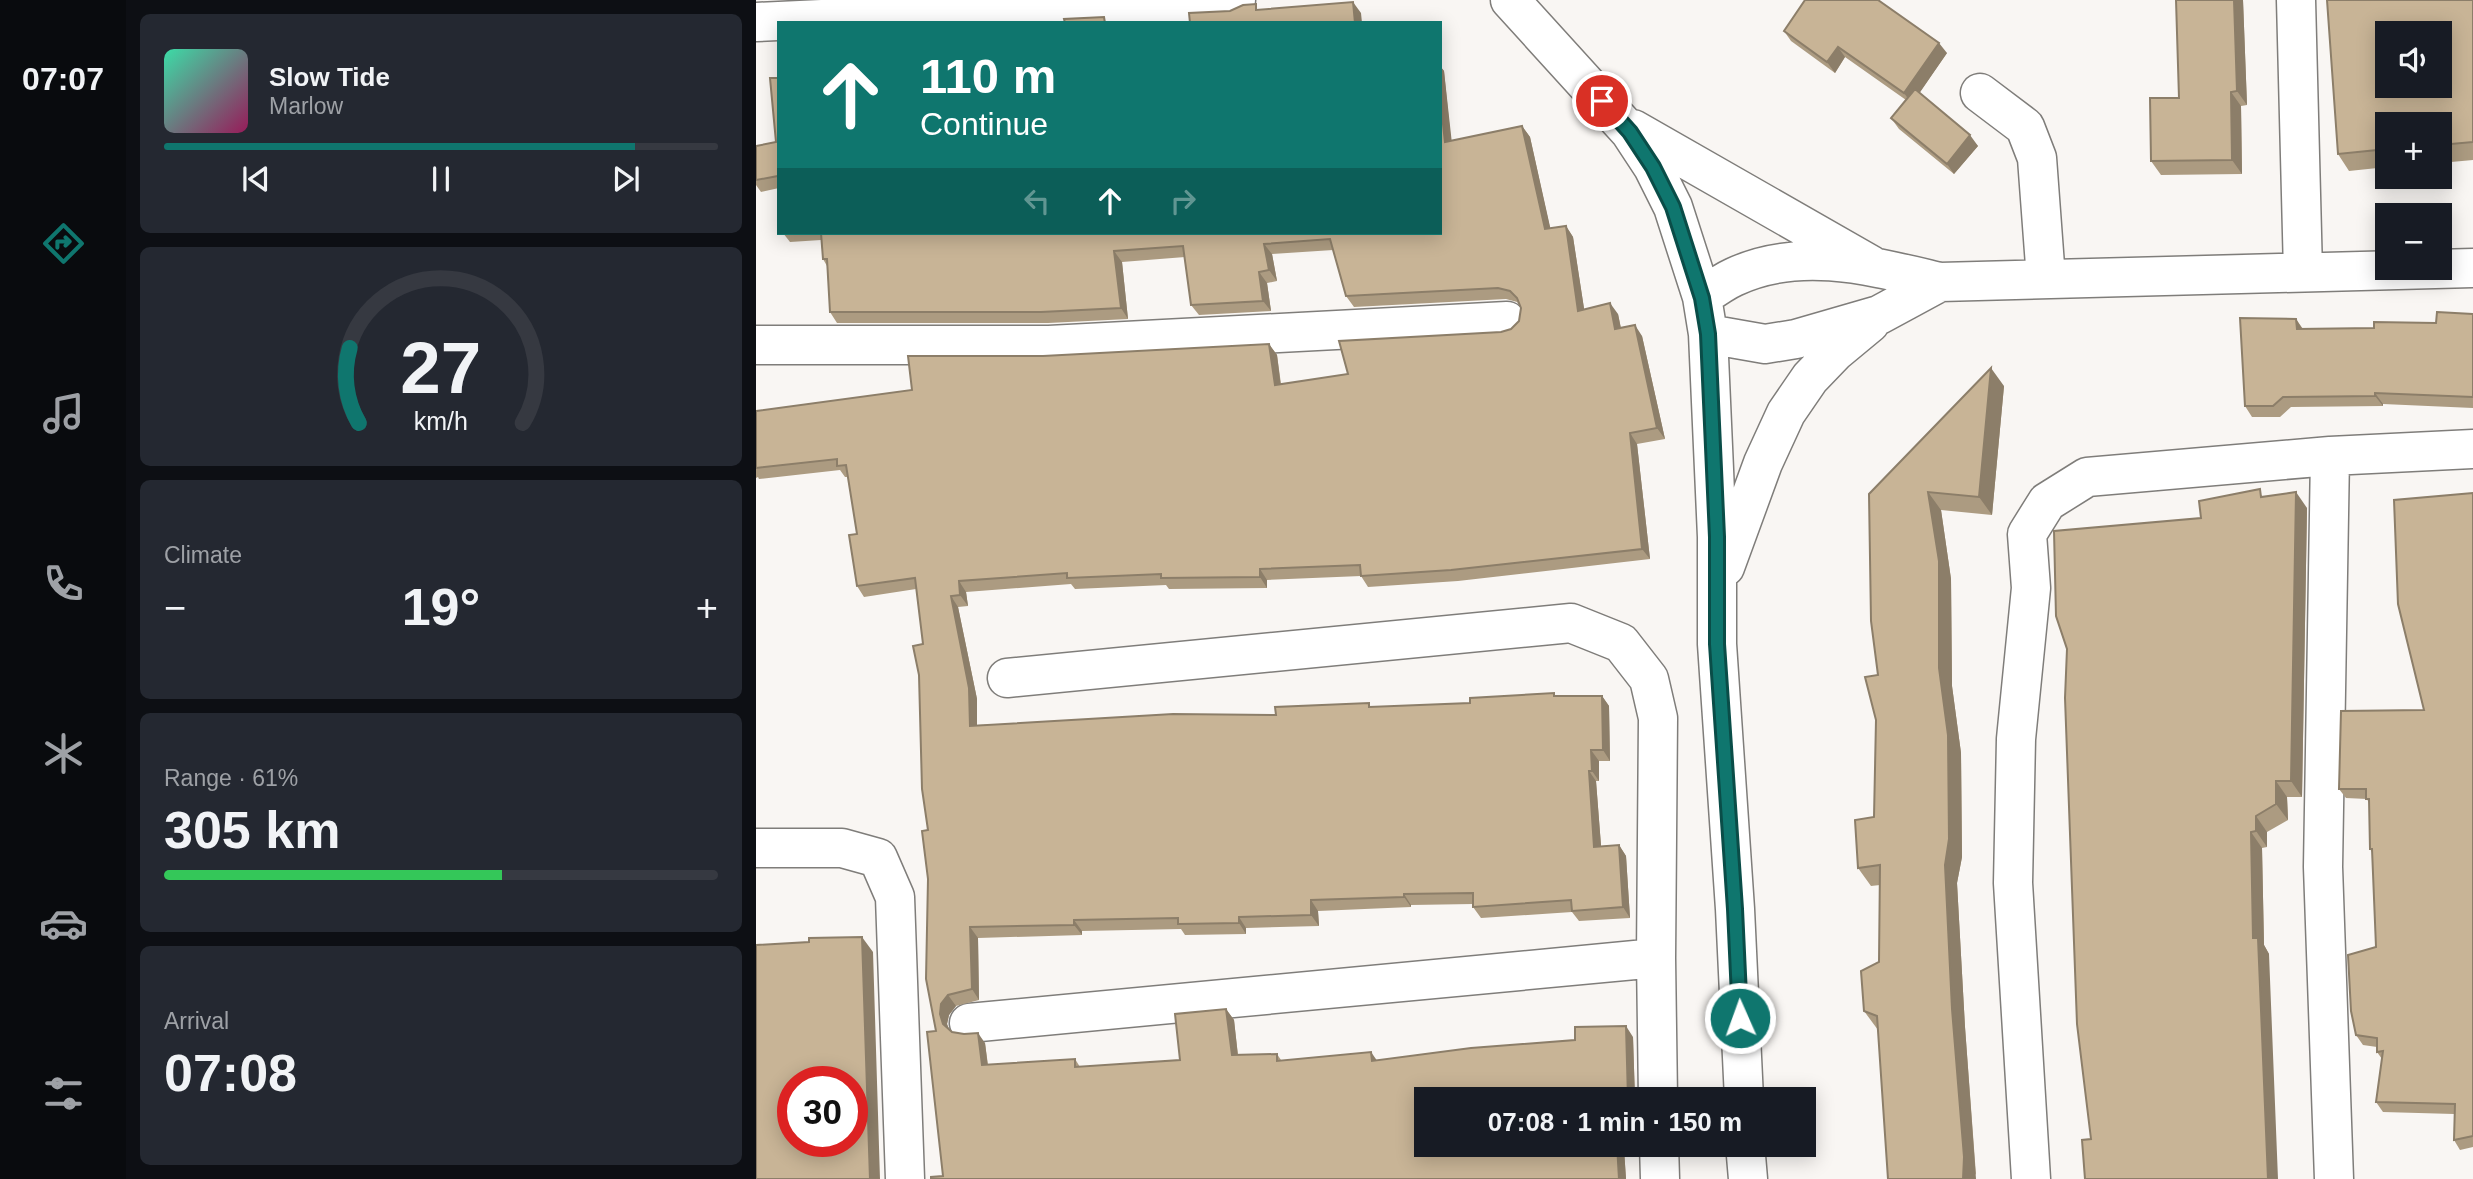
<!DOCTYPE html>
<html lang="en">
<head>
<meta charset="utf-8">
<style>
  :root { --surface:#171b24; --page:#242831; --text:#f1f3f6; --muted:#9ea1a6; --line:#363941; --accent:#0f766e }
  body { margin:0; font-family:Helvetica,sans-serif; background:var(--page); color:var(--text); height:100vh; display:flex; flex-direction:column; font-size:26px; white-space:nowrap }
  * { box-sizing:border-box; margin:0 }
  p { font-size:23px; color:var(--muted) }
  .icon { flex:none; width:38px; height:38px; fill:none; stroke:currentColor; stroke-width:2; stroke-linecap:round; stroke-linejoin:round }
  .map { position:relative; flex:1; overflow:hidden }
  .sheet { display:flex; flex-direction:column; gap:14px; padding:14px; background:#0d0f14; width:630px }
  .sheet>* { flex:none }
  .guide { position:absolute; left:21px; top:21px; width:665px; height:214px; border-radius:0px; box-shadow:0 4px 18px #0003; background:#0f766e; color:#fff; overflow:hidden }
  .buttons { position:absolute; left:1619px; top:21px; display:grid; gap:14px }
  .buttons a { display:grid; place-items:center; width:77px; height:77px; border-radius:0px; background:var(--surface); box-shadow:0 4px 18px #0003; font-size:35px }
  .speed { position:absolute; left:21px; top:1066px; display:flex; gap:14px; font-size:35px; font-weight:700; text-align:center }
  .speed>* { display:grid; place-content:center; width:91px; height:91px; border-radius:50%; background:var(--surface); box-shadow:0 4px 18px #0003; line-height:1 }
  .speed .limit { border:10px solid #d22; background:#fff; color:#111 }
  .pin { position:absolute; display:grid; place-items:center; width:60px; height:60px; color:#fff; margin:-30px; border:4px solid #fff; border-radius:50%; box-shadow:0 2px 7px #0007 }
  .me { position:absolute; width:77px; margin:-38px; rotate:358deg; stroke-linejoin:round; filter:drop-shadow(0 0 5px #0008) }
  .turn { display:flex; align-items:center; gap:24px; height:147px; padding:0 28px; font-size:32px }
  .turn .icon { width:91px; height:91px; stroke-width:2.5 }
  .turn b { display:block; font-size:49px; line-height:60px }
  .lanes { display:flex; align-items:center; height:66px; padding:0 28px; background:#0003; justify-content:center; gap:35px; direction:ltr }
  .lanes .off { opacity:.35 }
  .big { font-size:52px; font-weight:700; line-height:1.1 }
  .sheet .widget { flex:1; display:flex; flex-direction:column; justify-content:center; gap:10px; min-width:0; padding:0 24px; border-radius:10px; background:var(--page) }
  .sheet .dial { align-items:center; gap:0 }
  .dial svg { height:182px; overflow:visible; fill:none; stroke:var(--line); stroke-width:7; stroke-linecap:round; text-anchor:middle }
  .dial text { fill:var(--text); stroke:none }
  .song { display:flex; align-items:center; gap:21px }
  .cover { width:84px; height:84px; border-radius:10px; background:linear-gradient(135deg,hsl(160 70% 55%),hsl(330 70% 35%)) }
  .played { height:7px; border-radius:4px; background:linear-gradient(90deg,var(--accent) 85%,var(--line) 85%) }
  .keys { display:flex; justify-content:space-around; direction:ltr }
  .heat { display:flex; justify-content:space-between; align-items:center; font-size:38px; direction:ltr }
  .charge { height:10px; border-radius:5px; background:linear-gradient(90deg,#34c759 61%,var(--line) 0) }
  .trip { position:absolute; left:658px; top:1087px; width:402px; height:70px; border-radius:0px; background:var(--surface); box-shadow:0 4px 18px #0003; font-weight:700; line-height:70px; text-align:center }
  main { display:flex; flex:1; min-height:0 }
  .dock { display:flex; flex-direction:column; width:126px; justify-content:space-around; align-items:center; background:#090b0e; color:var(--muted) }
  .dock .icon { width:49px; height:49px }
  .dock .active { color:var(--accent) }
  .dock b { font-size:32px; color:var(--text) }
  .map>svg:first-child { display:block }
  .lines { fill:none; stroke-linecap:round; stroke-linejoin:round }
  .minor-casing { stroke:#7f7d7a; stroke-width:41 }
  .minor { stroke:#fff; stroke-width:38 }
  .wall { fill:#ac9b81 }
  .shaded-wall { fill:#8c7e69 }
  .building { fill:#c8b496; stroke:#8c7e69; stroke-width:2; fill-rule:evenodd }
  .route-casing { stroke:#0a4d48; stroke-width:18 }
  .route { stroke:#0f766e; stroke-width:12 }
</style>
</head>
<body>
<main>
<nav class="dock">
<b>07:07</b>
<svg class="icon active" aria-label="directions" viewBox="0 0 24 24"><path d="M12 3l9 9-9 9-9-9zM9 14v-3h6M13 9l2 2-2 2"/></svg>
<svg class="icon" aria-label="music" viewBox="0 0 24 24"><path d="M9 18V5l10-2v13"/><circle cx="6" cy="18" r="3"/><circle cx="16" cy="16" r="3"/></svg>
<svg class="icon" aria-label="phone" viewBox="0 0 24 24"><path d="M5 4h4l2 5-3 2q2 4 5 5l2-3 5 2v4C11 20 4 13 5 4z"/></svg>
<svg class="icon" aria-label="climate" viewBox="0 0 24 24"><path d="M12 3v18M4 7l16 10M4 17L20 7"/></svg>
<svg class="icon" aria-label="car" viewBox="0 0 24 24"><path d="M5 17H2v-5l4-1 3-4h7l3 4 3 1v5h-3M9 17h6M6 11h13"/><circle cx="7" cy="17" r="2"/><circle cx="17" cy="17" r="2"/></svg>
<svg class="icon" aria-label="filters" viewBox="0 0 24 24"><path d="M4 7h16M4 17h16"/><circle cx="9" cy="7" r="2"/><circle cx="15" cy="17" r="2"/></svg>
</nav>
<section class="sheet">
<div class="widget">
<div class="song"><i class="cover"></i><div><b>Slow Tide</b><p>Marlow</p></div></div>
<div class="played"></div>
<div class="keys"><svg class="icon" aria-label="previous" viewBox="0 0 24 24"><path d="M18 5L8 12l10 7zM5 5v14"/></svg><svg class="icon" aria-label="pause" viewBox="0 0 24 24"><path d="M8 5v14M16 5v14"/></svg><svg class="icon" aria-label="next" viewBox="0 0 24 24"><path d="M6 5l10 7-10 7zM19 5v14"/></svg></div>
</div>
<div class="widget dial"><svg viewBox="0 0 100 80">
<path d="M14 69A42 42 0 1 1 86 69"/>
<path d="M14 69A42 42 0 0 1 10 36" stroke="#0f766e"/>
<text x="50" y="56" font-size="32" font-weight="700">27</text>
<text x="50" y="72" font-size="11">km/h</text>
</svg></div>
<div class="widget"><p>Climate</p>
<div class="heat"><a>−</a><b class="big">19°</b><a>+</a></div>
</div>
<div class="widget"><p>Range · 61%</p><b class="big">305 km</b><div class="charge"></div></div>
<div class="widget"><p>Arrival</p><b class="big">07:08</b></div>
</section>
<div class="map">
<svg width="1717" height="1179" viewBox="0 0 1717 1179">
  <rect width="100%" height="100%" fill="#f9f6f3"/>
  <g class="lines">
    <defs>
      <path id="minor" d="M 754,0 L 874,132 L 897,167 L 917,207 L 946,297 L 952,334 L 961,537 L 961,644 L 979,909 L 988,1099
        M 1540,0 L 1547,272
        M 0,22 L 480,0
        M 1224,93 L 1269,127 L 1281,158 L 1290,279
        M 877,129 L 1115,265
        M 946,297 C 956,290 967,282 978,277 C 1044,246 1116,266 1184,282
        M 952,334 L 1009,344 L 1040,339 L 1123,315 L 1184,282 L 1717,268
        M 0,345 L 293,345 L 751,321
        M 1574,456 L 1567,867 L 1578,1179
        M 969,567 L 1007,463 L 1030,413 L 1054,378 L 1079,352 L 1114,323
        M 251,678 L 815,623 L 865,643 L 893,679 L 902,718 L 900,958 L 902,1099
        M 0,848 L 86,848 L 122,858 L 139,897 L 149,1179
        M 213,1023 L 900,958
        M 903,1144 L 904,1179
        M 989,1144 L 992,1179
        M 1275,1179 L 1257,883 L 1260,739 L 1275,588 L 1271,534 L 1291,502 L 1331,477 L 1574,456 L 1717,449"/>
    </defs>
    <use href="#minor" class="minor-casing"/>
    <use href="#minor" class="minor"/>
  </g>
  <path class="wall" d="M 1420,0 L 1487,0 L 1491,105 L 1485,106 L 1486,174 L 1405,175 L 1395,161 L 1423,98 Z
    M 1717,0 L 1717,160 L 1684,163 L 1684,124 L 1631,124 L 1631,167 L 1593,171 L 1582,154 Z
    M 1028,31 L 1191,53 L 1163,93 L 1222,146 L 1198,174 L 1143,129 L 1135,118 L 1150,100 L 1089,57 L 1079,73 L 1035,41 Z
    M 684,66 L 688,71 L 695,141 L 766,126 L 774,137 L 794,228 L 810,226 L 817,237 L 828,309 L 862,314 L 865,328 L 886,336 L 909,439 L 881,444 L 894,559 L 702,581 L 612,587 L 605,576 L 511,580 L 511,588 L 413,589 L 410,585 L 319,589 L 315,584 L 210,592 L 212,606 L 202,607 L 221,699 L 221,725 L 520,715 L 616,707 L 714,703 L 800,696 L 846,696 L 853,706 L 854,761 L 843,761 L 843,781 L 840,781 L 845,846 L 863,845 L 870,856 L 874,918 L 823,921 L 816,912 L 725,918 L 717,907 L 717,904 L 655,905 L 655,907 L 562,911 L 563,926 L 490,928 L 490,934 L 429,935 L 425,929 L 326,931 L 326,935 L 222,938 L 223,1000 L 200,1006 L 193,1015 L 191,1024 L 193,1029 L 196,1032 L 229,1043 L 232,1065 L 319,1059 L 324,1067 L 424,1060 L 470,1009 L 478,1020 L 482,1055 L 521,1054 L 525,1060 L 621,1060 L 877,1037 L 879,1099 L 670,1099 L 670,1144 L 880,1144 L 881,1149 L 868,1149 L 870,1179 L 175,1179 L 187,1176 L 172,830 L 167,644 L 160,589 L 108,597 L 101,586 L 101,534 L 92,477 L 89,477 L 84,470 L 3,479 L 2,477 L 0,478 L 0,411 L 156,390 L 287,356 L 513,344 L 521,355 L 525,384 L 592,374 L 755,329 L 763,321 L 765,308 L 761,302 L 750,299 L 598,307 L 590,296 L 577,250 L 516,254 L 521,281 L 511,283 L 515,311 L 443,315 L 435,305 L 429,257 L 366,262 L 372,319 L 292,323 L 81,323 L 74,312 L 71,266 L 67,259 L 65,240 L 34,242 L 27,233 L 684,233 Z
    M 20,142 L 23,188 L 5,192 L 0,185 L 0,180 Z
    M 1717,314 L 1717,408 L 1627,404 L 1627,406 L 1535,407 L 1524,417 L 1496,417 L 1489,406 L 1540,319 L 1547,329 L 1618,328 L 1680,323 Z
    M 1248,386 L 1236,515 L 1185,510 L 1195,579 L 1196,686 L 1205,753 L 1206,857 L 1201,883 L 1209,1027 L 1220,1175 L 1122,1030 L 1108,1011 L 1123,962 L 1124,885 L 1115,886 L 1102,868 L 1118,817 L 1122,675 L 1113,494 Z
    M 1717,493 L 1717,1147 L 1704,1150 L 1698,1140 L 1698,1114 L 1627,1112 L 1620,1102 L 1626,1059 L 1621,1052 L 1621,1047 L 1607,1045 L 1600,1035 L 1620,947 L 1616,852 L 1614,849 L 1613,803 L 1611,799 L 1590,798 L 1583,789 L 1668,710 Z
    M 1509,496 L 1551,508 L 1546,797 L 1531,797 L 1532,820 L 1511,832 L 1511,847 L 1506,848 L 1508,945 L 1513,954 L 1335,1139 L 1445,518 Z"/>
  <path class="shaded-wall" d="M 1478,0 L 1487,0 L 1491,105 L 1481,91 Z
    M 597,2 L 605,13 L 606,23 L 599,23 Z
    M 1183,43 L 1191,53 L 1156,104 L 1148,93 Z
    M 1082,47 L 1089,57 L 1079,73 L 1071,62 Z
    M 684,66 L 688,71 L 697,153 L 689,142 L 684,97 Z
    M 1475,92 L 1485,106 L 1486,174 L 1476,160 Z
    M 766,126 L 774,137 L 797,240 L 789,229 Z
    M 1214,135 L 1222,146 L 1198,174 L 1191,164 Z
    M 810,226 L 817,237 L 830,321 L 822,311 Z
    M 508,244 L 516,254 L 521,281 L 513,270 Z
    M 358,251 L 366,262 L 372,319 L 365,308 Z
    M 503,272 L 511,283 L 515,311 L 507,301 Z
    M 854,303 L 862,314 L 867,339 L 859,329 Z
    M 1540,319 L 1547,330 L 1541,329 Z
    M 879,325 L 886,336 L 909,439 L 901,428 Z
    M 513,344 L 521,355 L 526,396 L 519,385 Z
    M 1235,368 L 1248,386 L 1236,515 L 1223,497 Z
    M 1619,393 L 1627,404 L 1627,406 L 1619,396 Z
    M 874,433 L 881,444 L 894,559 L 886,549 Z
    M 1172,492 L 1185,510 L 1195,579 L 1196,686 L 1205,753 L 1206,857 L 1201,883 L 1209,1027 L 1220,1179 L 1207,1179 L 1196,1009 L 1189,865 L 1183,668 Z
    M 1540,492 L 1551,508 L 1546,797 L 1535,781 Z
    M 504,569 L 511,580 L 511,588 L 504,577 Z
    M 203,581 L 210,592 L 212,606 L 204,595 Z
    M 195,596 L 202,607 L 221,699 L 221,737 L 214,726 Z
    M 846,696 L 853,706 L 854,761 L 847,750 Z
    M 835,750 L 843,761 L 843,781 L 836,771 Z
    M 833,771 L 840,781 L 846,858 L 838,847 Z
    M 1520,781 L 1531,797 L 1532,820 L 1520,804 Z
    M 1500,816 L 1511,832 L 1511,847 L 1500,831 Z
    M 1495,832 L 1506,848 L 1508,945 L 1513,954 L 1522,1179 L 1512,1179 L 1497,938 Z
    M 863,845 L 870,856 L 874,918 L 867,907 Z
    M 648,894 L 655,905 L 655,907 L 648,897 Z
    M 555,900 L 562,911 L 563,926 L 555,915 Z
    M 483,917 L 490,928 L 490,934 L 483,923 Z
    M 318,920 L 326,931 L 326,935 L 318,925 Z
    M 214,927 L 222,938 L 223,1000 L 216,989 Z
    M 106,937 L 117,952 L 124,1179 L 114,1179 Z
    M 192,995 L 200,1006 L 193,1015 L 191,1024 L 195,1035 L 187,1024 L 184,1014 L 185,1004 Z
    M 470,1009 L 478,1020 L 483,1066 L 476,1055 Z
    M 870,1026 L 877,1037 L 879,1099 L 872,1099 Z
    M 222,1033 L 229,1043 L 233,1076 L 226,1065 Z
    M 615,1052 L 622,1062 L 616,1061 Z
    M 861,1144 L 865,1144 L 868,1149 L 870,1179 L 863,1179 Z"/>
  <path class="building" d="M 1049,0 L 1122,0 L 1183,43 L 1148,93 L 1082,47 L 1071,62 L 1028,31 Z
    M 1420,0 L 1478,0 L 1481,91 L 1475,92 L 1476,160 L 1395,161 L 1394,98 L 1423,98 Z
    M 1571,0 L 1717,0 L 1717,142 L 1684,145 L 1684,124 L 1631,124 L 1631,149 L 1582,154 ZM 1631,33 L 1684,33 L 1684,86 L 1631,86 Z
    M 597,2 L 599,23 L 434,23 L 433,13 L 474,11 L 487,5 L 500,4 L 500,10 Z
    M 348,17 L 349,23 L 309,23 L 308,19 Z
    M 14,78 L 23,78 L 23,182 L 22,176 L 0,180 L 0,146 L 20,142 Z
    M 1159,89 L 1214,135 L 1191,164 L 1135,118 Z
    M 684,97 L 689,142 L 766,126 L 789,229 L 810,226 L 822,311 L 854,303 L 859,329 L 879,325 L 901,428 L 874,433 L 886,549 L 695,570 L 605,576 L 604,565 L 504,569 L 504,577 L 405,578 L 405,574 L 311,578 L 311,573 L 203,581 L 204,595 L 195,596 L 213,688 L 214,726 L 417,714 L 520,715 L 519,707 L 613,703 L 613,707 L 714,703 L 714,698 L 798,693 L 798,696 L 846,696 L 847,750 L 835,750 L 836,771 L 833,771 L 838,847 L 863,845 L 867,907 L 816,911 L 815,900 L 717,907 L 717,893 L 648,894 L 648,897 L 555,900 L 555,915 L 483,917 L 483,923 L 422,924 L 422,918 L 318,920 L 318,925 L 214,927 L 216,989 L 192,995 L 185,1004 L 184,1014 L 187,1024 L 196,1032 L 208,1034 L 222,1033 L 226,1065 L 319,1059 L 319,1067 L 424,1060 L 419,1014 L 470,1009 L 476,1055 L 521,1054 L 521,1061 L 615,1052 L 616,1061 L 715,1048 L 819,1040 L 819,1027 L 870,1026 L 872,1099 L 670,1099 L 670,1144 L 861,1144 L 863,1179 L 175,1179 L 175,1177 L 187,1176 L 171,1032 L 180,1031 L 170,979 L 172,879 L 166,831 L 172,830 L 166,789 L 163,675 L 157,646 L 167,644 L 159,578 L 101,586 L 93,535 L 101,534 L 90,465 L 81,466 L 81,459 L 0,468 L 0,411 L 156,390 L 152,356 L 287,356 L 513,344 L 519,385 L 592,374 L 583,341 L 745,332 L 755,329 L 763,321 L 765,308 L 761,298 L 754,291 L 742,288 L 590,296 L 574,239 L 508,244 L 513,270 L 503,272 L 507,301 L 435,305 L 427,246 L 358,251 L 365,308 L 285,312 L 74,312 L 71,259 L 67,259 L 65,233 L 684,233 Z
    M 1681,312 L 1717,314 L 1717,397 L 1619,393 L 1619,396 L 1527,397 L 1517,406 L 1489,406 L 1484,318 L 1540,319 L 1541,329 L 1618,328 L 1618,322 L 1680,323 Z
    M 1235,368 L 1223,497 L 1172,492 L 1183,561 L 1183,668 L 1192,735 L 1193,839 L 1189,865 L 1196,1009 L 1208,1157 L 1207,1179 L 1132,1179 L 1121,1016 L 1108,1011 L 1105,971 L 1123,962 L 1124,865 L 1102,868 L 1099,820 L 1118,817 L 1120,720 L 1109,677 L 1122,675 L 1115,621 L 1113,494 Z
    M 1504,489 L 1505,497 L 1540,492 L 1535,781 L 1520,781 L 1520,804 L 1500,816 L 1500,831 L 1495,832 L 1497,938 L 1502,938 L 1512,1179 L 1329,1179 L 1326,1140 L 1335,1139 L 1321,1024 L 1309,698 L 1311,649 L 1300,616 L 1298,531 L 1445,518 L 1443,501 Z
    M 1717,493 L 1717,1136 L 1698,1140 L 1699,1104 L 1620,1102 L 1627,1051 L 1621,1052 L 1621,1038 L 1600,1035 L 1595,1011 L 1592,955 L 1620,947 L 1616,849 L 1614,849 L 1613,799 L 1610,799 L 1610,789 L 1583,789 L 1585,711 L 1668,710 L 1642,604 L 1638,500 Z
    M 106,937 L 114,1179 L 0,1179 L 0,945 L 53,942 L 53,938 ZM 37,1082 L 96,1082 L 96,1141 L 37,1141 Z"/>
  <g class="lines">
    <defs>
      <path id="route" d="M 846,101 L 874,132 L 897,167 L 917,207 L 946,298 L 952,334 L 961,537 L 961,644 L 979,909 L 984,1018"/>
    </defs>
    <use href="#route" class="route-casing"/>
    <use href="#route" class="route"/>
  </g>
</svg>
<div class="buttons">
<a><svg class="icon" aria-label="sound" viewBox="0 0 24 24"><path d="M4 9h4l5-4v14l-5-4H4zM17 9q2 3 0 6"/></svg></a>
<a>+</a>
<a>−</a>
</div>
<div class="speed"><div class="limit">30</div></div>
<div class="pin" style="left:846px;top:101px;background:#d93025"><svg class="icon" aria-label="arrive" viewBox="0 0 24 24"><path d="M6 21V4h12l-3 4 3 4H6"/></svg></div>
<svg class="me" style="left:984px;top:1018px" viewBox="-20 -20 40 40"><circle r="17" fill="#0f766e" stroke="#fff" stroke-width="3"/><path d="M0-11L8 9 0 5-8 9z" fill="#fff"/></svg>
<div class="trip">07:08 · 1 min · 150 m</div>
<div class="guide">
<div class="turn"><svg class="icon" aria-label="ahead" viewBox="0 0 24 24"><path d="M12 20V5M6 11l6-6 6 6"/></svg><div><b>110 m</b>Continue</div></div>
<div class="lanes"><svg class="icon off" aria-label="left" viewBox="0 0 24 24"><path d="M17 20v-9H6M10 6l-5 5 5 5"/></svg><svg class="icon" aria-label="ahead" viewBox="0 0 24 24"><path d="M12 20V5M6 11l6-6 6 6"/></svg><svg class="icon off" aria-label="right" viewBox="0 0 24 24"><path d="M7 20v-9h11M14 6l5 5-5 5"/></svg></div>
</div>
</div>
</main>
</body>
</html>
